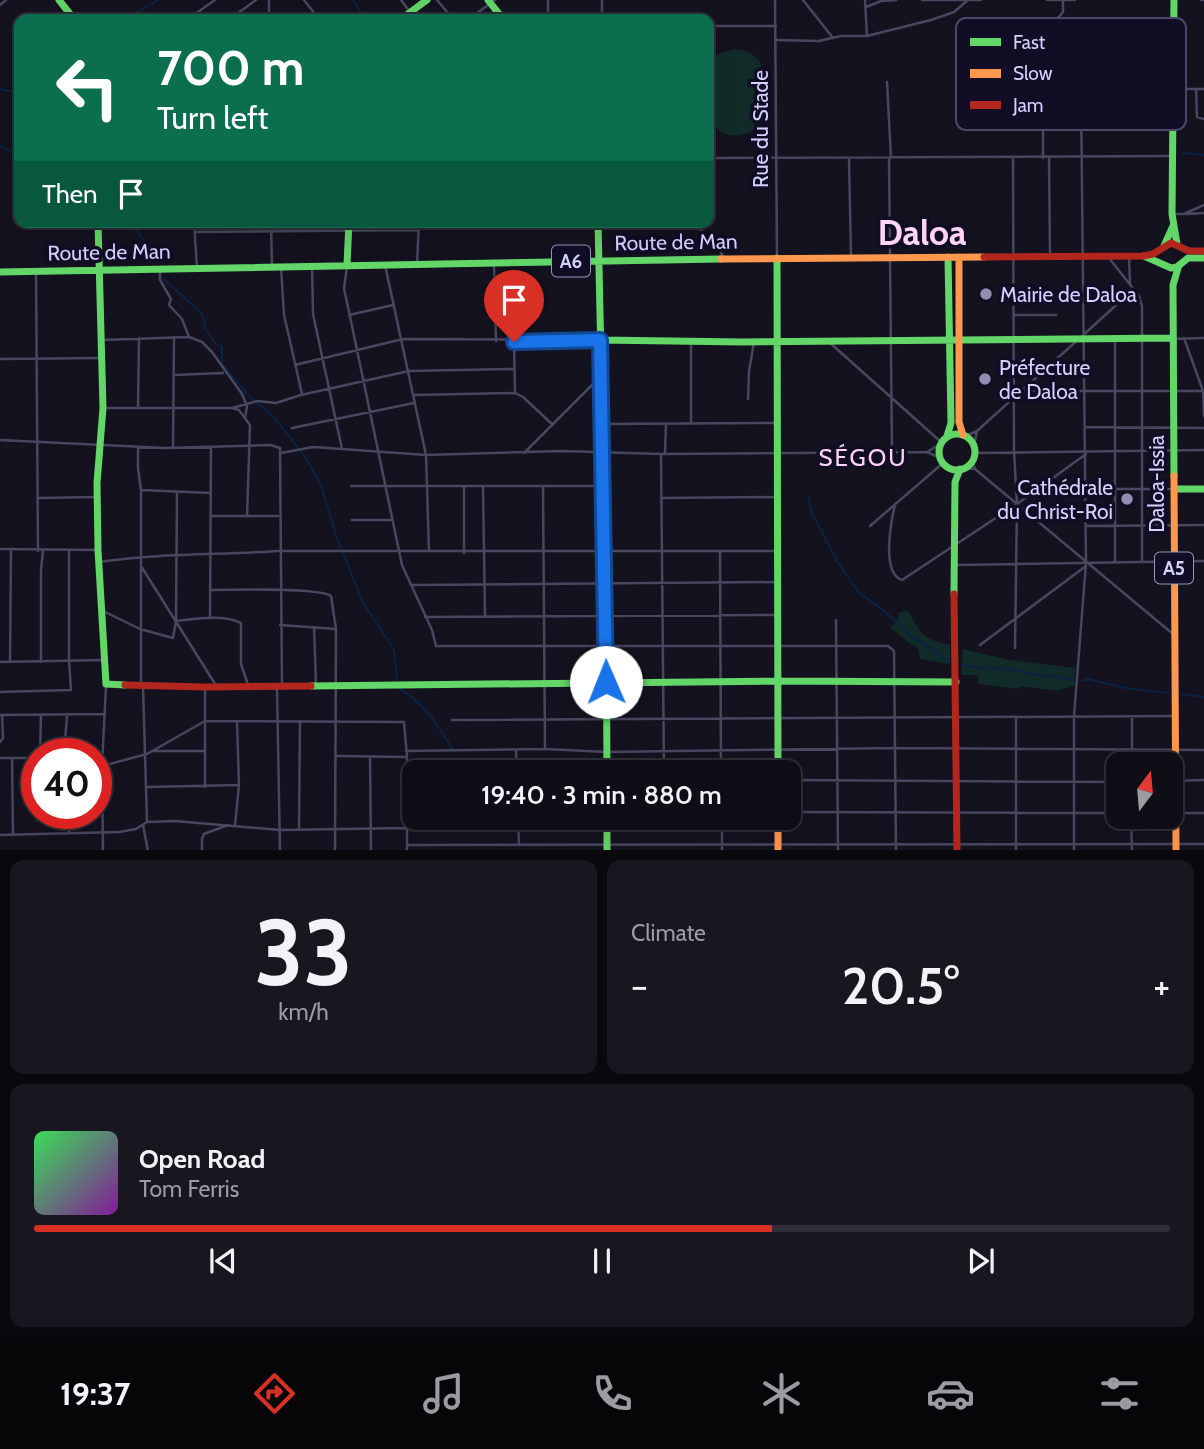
<!DOCTYPE html>
<html lang="en">
<head>
<meta charset="utf-8">
<style>
  :root { --surface:#0f0e17; --page:#181720; --text:#f1f3f6; --muted:#9b9ca1; --line:#2f2e36; --accent:#d93025 }
  body { margin:0; font-family:Cabin,sans-serif; background:var(--page); color:var(--text); height:100vh; display:flex; flex-direction:column; font-size:26px; white-space:nowrap }
  * { box-sizing:border-box; margin:0 }
  p { font-size:23px; color:var(--muted) }
  .icon { flex:none; width:38px; height:38px; fill:none; stroke:currentColor; stroke-width:2; stroke-linecap:round; stroke-linejoin:round }
  .map { position:relative; height:850px; overflow:hidden }
  .panel { display:flex; flex-direction:column; gap:10px; padding:10px; background:#08080d; flex:1 }
  .panel>* { flex:none }
  .banner { position:absolute; left:14px; top:14px; width:700px; height:214px; border-radius:14px; box-shadow:0 7px 28px #0002,0 0 0 2px var(--line); background:#0b6e4f; color:#fff; overflow:hidden }
  .needle { width:46px; rotate:16deg }
  .buttons { position:absolute; left:1106px; top:752px; display:grid; gap:14px }
  .buttons a { display:grid; place-items:center; width:77px; height:77px; border-radius:14px; background:var(--surface); box-shadow:0 7px 28px #0002,0 0 0 2px var(--line); font-size:35px }
  .speed { position:absolute; left:21px; top:738px; display:flex; gap:14px; font-size:35px; font-weight:700; text-align:center }
  .speed>* { display:grid; place-content:center; width:91px; height:91px; border-radius:50%; background:var(--surface); box-shadow:0 7px 28px #0002,0 0 0 2px var(--line); line-height:1 }
  .speed .limit { border:10px solid #d22; background:#fff; color:#111 }
  .pin { position:absolute; display:grid; place-items:center; width:60px; height:60px; color:#fff; margin:-72px -30px; border-radius:50% 50% 50% 0; rotate:-45deg; box-shadow:0 0 7px #0007 }
  .pin .icon { rotate:45deg }
  .me { position:absolute; width:77px; margin:-38px; rotate:359deg; stroke-linejoin:round; filter:drop-shadow(0 0 5px #0008) }
  .turn { display:flex; align-items:center; gap:24px; height:147px; padding:0 28px; font-size:32px }
  .turn .icon { width:91px; height:91px; stroke-width:2.5 }
  .turn b { display:block; font-size:49px; line-height:60px }
  .then { display:flex; align-items:center; height:66px; padding:0 28px; background:#0003; gap:14px; font-size:26px }
  .big { font-size:52px; font-weight:600; line-height:1.1 }
  .panel .widget { flex:1; display:flex; flex-direction:column; justify-content:center; gap:10px; min-width:0; padding:0 24px; border-radius:14px; background:var(--page) }
  .panel .dial { align-items:center; gap:0 }
  .dial b { font-size:91px; line-height:1 }
  .song { display:flex; align-items:center; gap:21px }
  .cover { width:84px; height:84px; border-radius:10px; background:linear-gradient(135deg,hsl(130 70% 55%),hsl(290 70% 35%)) }
  .played { height:7px; border-radius:4px; background:linear-gradient(90deg,var(--accent) 65%,var(--line) 65%) }
  .keys { display:flex; justify-content:space-around; direction:ltr }
  .heat { display:flex; justify-content:space-between; align-items:center; font-size:38px; direction:ltr }
  .panel .tiles { flex:1; display:grid; gap:10px; grid-template-columns:1fr 1fr }
  .widget:last-child { grid-column:span 2 }
  .trip { position:absolute; left:402px; top:760px; width:399px; height:70px; border-radius:14px; background:var(--surface); box-shadow:0 7px 28px #0002,0 0 0 2px var(--line); font-weight:600; line-height:70px; text-align:center }
  .dock { display:flex; height:112px; justify-content:space-around; align-items:center; background:#060609; color:var(--muted) }
  .dock .icon { width:49px; height:49px }
  .dock .on { color:var(--accent) }
  .dock b { font-size:32px; color:var(--text) }
  .map>svg:first-child { display:block }
  .green { fill:#112b29 }
  .lines { fill:none; stroke-linecap:round; stroke-linejoin:round }
  .stream { stroke:#0b2343; stroke-width:2 }
  .street { stroke:#474860; stroke-width:2.5 }
  .fast { stroke:#63d668; stroke-width:7 }
  .slow { stroke:#ff974d; stroke-width:7 }
  .jam { stroke:#b3261e; stroke-width:7 }
  .route-casing { stroke:#114b97; stroke-width:18 }
  .route { stroke:#1a73e8; stroke-width:12 }
  .poi-dot { fill:#908eb1; stroke:#100d24; stroke-width:2.5 }
  .labels { text-anchor:middle; dominant-baseline:central; stroke-width:7; stroke-linejoin:round; paint-order:stroke }
  .shield { fill:#100d24; stroke:#9896bd; stroke-width:2 }
  .shield-label { font-size:19px; font-weight:bold; fill:#d3d1ff }
  .street-label { font-size:21px; fill:#d3d1ff; stroke:#100d24 }
  .poi-label { font-size:21px; fill:#d3d1ff; stroke:#100d24; text-anchor:start }
  .quarter-label { font-size:24px; letter-spacing:2px; fill:#ffd3f2; stroke:#100d24 }
  .town-label { font-size:35px; font-weight:bold; fill:#ffd3f2; stroke:#100d24 }
  .key { fill:#100d24; stroke:#4a4866; stroke-width:2 }
  .key-label { font-size:19px; fill:#d3d1ff }
</style>
</head>
<body>
<div class="map">
<svg width="1204" height="851" viewBox="0 0 1204 851">
  <rect width="100%" height="100%" fill="#14121f"/>
  <path class="green" d="M 734,49 C 746,49 754,54 761,63 L 762,122 C 748,138 724,142 712,122 L 710,62 L 718,54 Z
    M 909,611 C 919,634 925,640 950,645 L 950,664 L 920,659 L 918,648 L 909,643 L 890,627 L 896,623 L 900,612 Z
    M 963,649 L 1009,660 L 1075,668 L 1074,686 L 1057,691 L 1021,686 L 1018,689 L 978,684 L 978,675 L 961,675 Z"/>
  <g class="lines">
    <path class="stream" d="M 353,0 L 365,19
      M 126,19 L 158,0
      M 0,89 L 15,92 L 19,90
      M 0,146 L 19,154
      M 1182,153 L 1204,155
      M 136,222 L 135,229 C 144,239 149,250 159,257
      M 164,279 L 201,313 L 205,322 L 204,327 L 215,343 L 222,347 L 222,364 L 247,394 L 273,416 L 306,458 L 322,488 L 336,535 L 362,601 L 394,650 L 397,681
      M 809,497 L 811,511 L 837,561 L 859,593 L 882,609 L 913,638 L 924,644 L 948,661
      M 961,665 C 978,668 995,668 1012,670 C 1023,671 1034,675 1045,676 C 1056,678 1062,676 1073,680
      M 1082,681 L 1088,679 L 1126,688 L 1169,693
      M 398,688 C 421,700 440,727 452,749
      M 1181,694 L 1204,697"/>
    <path class="street" d="M 269,0 L 269,19
      M 304,0 L 319,19
      M 401,0 L 415,19
      M 437,0 L 453,19
      M 548,0 L 548,19
      M 775,0 L 777,256
      M 803,0 L 833,38
      M 865,0 L 867,36
      M 922,0 L 981,0
      M 1047,0 L 1075,0
      M 1063,0 L 1063,12 L 1058,18 L 1063,25 L 1066,73 L 1080,87 L 1081,93 L 1086,563 L 1074,716 L 1074,851
      M 1201,0 L 1204,0
      M 0,5 L 6,0
      M 866,7 L 881,1 L 896,0
      M 188,19 L 215,0
      M 230,19 L 256,0
      M 469,19 L 495,0
      M 602,19 L 602,0
      M 709,26 L 776,26
      M 777,40 L 819,41 L 841,36 L 867,36 L 931,20 L 954,12 L 968,0
      M 887,82 L 891,158
      M 1172,89 L 1204,89
      M 1196,90 L 1197,117 L 1204,119
      M 709,158 L 1171,156
      M 889,158 L 892,452
      M 1013,158 L 1014,451 L 1017,504 L 1015,648
      M 1043,158 L 1043,127
      M 1049,158 L 1050,256
      M 849,159 L 851,257
      M 1172,214 L 1184,214 L 1204,205
      M 1187,214 L 1204,213
      M 158,222 L 159,229
      M 194,222 L 197,268
      M 271,222 L 272,267
      M 692,222 L 716,244 L 724,258
      M 195,232 L 419,230
      M 1129,256 L 1130,284
      M 1109,258 L 1139,296 L 1142,306 L 1142,562
      M 417,264 L 419,222
      M 494,264 L 496,341
      M 385,265 L 426,455 L 429,551
      M 312,266 L 313,314 L 342,449
      M 281,267 L 284,315 L 302,394
      M 347,267 L 344,288 L 402,565 L 432,630 L 436,646 L 888,646 L 894,651 L 896,851
      M 160,269 L 160,280 L 171,299 L 169,305 L 182,319 L 189,337 L 202,342 L 212,352 L 242,394 L 247,406 L 245,418
      M 36,271 L 38,551
      M 349,315 L 393,305
      M 1013,315 L 1056,315
      M 1115,338 L 1115,562
      M 1184,338 L 1203,391 L 1204,416
      M 1174,339 L 1204,338
      M 102,340 L 189,337
      M 514,342 L 515,393
      M 829,342 L 941,442
      M 691,343 L 691,424
      M 0,359 L 102,358
      M 295,365 L 403,339 L 600,340
      M 174,375 L 223,373
      M 1023,391 L 1204,391
      M 413,395 L 515,393 L 523,397 L 553,425
      M 748,399 L 749,371 L 754,342
      M 103,408 L 232,408 L 239,410 L 250,425 L 247,516
      M 138,408 L 139,338
      M 232,408 L 258,401 L 276,403 L 301,395 L 409,371 L 514,369
      M 602,424 L 777,423
      M 1085,427 L 1204,428
      M 292,428 L 414,403
      M 965,436 L 977,431 L 1134,289
      M 0,440 L 165,448 L 270,445 L 280,448 L 282,684
      M 974,446 L 977,431
      M 138,447 L 138,468 L 141,490 L 141,566 L 217,687
      M 173,448 L 174,337
      M 665,452 L 666,424
      M 927,452 L 940,444
      M 281,453 L 313,447 L 426,455 L 562,451 L 661,454 L 927,452 L 940,458
      M 524,453 L 601,376
      M 975,453 L 1204,450
      M 661,454 L 664,772
      M 972,461 L 975,469 L 1173,634
      M 963,468 L 974,469
      M 351,486 L 603,486
      M 543,486 L 545,749
      M 464,487 L 464,553
      M 483,487 L 485,616
      M 1086,489 L 1173,489
      M 141,490 L 211,493
      M 39,498 L 97,497
      M 662,498 L 777,497
      M 895,504 C 891,522 881,573 902,580 L 1017,504 L 1086,454
      M 212,516 L 278,516
      M 352,520 L 392,520
      M 870,526 L 943,463
      M 1086,526 L 1204,525
      M 0,549 L 98,550
      M 720,551 L 721,772
      M 99,562 C 159,553 218,555 279,551 L 778,551
      M 955,565 L 1204,561
      M 411,585 L 778,582
      M 211,590 C 232,590 318,587 331,596 L 336,629 L 335,851
      M 101,610 L 140,629 L 173,638 L 176,621 L 177,492
      M 425,617 L 778,615
      M 210,618 L 211,447
      M 836,620 L 838,851
      M 176,621 C 196,619 223,614 241,623 L 241,664 L 248,685
      M 280,625 L 336,629
      M 314,627 L 316,684
      M 980,645 L 1086,566
      M 0,662 L 104,660
      M 10,662 L 11,549
      M 41,662 L 41,570 L 43,551
      M 141,685 L 141,566
      M 143,686 L 147,822
      M 277,688 L 280,851
      M 205,689 L 205,787
      M 0,692 L 71,690 L 69,660 L 69,550
      M 0,715 L 105,714
      M 67,716 L 65,741 L 67,754
      M 1132,716 L 1132,765
      M 1016,717 L 1016,851
      M 452,720 L 1176,716
      M 0,742 L 3,738 L 2,715
      M 516,750 L 517,772
      M 153,751 L 205,751
      M 406,751 L 545,749 L 607,752 L 895,748 L 1204,750
      M 40,754 L 41,715
      M 337,756 L 407,757
      M 370,757 L 371,851
      M 0,758 L 37,758
      M 12,758 L 13,834
      M 102,766 L 147,754 L 205,721 L 404,722 L 407,757 L 407,851
      M 789,780 L 1118,782
      M 1171,781 L 1204,780
      M 147,787 L 239,785
      M 789,812 L 1118,813
      M 1171,813 L 1204,813
      M 68,814 L 69,833
      M 407,815 L 415,815
      M 518,817 L 519,845
      M 722,817 L 722,851
      M 1131,817 L 1132,851
      M 37,820 L 37,788
      M 143,825 L 148,851
      M 235,825 L 239,785 L 237,721
      M 299,829 L 300,721
      M 0,835 L 119,832 L 136,829 L 147,822 L 175,821 L 280,830 L 406,828
      M 407,845 L 1204,844
      M 103,851 L 102,766 L 106,686
      M 202,851 L 202,839 L 204,834 L 228,825"/>
    <path class="fast" d="M 59,0 L 74,19
      M 488,0 L 503,19
      M 1174,0 L 1172,214 L 1177,244
      M 401,19 L 427,0
      M 98,222 L 103,408 L 97,483 L 98,550 L 106,684 L 125,685
      M 598,222 L 606,584 L 607,772
      M 1164,246 L 1173,226
      M 1144,256 L 1171,268 L 1177,267 L 1188,258 L 1204,258
      M 777,258 L 778,772
      M 347,265 L 349,222
      M 0,272 L 721,259
      M 600,340 L 743,342 L 1173,338
      M939 452a18 18 0 1 1 36 0a18 18 0 1 1-36 0Z
      M 947,436 L 951,423 L 948,257
      M 1174,476 L 1173,285 L 1179,265
      M 1175,489 L 1204,489
      M 954,594 L 955,482 L 960,469
      M 311,686 L 778,681 L 956,682
      M 607,817 L 607,851"/>
    <path class="slow" d="M 959,257 L 959,422 L 963,435
      M 721,259 L 984,257
      M 1174,476 L 1176,851
      M 778,817 L 778,851"/>
    <path class="jam" d="M 984,257 L 1143,256 L 1153,254 L 1171,243 L 1189,251 L 1204,251
      M 954,594 L 957,851
      M 125,685 L 204,687 L 311,686"/>
  </g>
  <g class="lines">
    <defs>
      <path id="route" d="M 514,342 L 600,340 L 606,682"/>
    </defs>
    <use href="#route" class="route-casing"/>
    <use href="#route" class="route"/>
  </g>
  <g class="poi-dot">
    <circle cx="986" cy="294" r="7"/>
    <circle cx="985" cy="379" r="7"/>
    <circle cx="1127" cy="499" r="7"/>
  </g>
  <g class="labels">
    <g class="shield">
      <rect x="552" y="245.5" width="38" height="31" rx="5"/>
      <rect x="1155" y="552.5" width="38" height="31" rx="5"/>
    </g>
    <g class="shield-label">
      <text x="571" y="261">A6</text>
      <text x="1174" y="568">A5</text>
    </g>
    <g class="street-label">
      <text transform="translate(760 129) rotate(-90)">Rue du Stade</text>
      <text transform="translate(676 242) rotate(-1)">Route de Man</text>
      <text transform="translate(109 252) rotate(-1)">Route de Man</text>
      <text transform="translate(1156 484) rotate(-90)">Daloa-Issia</text>
    </g>
    <g class="poi-label">
      <text x="1000" y="294">Mairie de Daloa</text>
      <text x="999" y="367">Préfecture<tspan x="999" dy="24">de Daloa</tspan></text>
      <text x="1113" y="487" text-anchor="end">Cathédrale<tspan x="1113" dy="24">du Christ-Roi</tspan></text>
    </g>
    <g class="quarter-label">
      <text x="863" y="457">SÉGOU</text>
    </g>
    <g class="town-label">
      <text x="922" y="232">Daloa</text>
    </g>
  </g>
  <rect x="956" y="18" width="230" height="112" rx="10" class="key"/>
  <rect x="970" y="38" width="31" height="8" fill="#63d668"/>
  <rect x="970" y="69" width="31" height="9" fill="#ff974d"/>
  <rect x="970" y="101" width="31" height="8" fill="#b3261e"/>
  <g class="key-label">
    <text x="1013" y="49">Fast</text>
    <text x="1013" y="80">Slow</text>
    <text x="1013" y="112">Jam</text>
  </g>
</svg>
<div class="buttons">
<a><svg class="needle" viewBox="-14 -14 28 28"><path d="M0-13l5 13h-10z" fill="#e53935"/><path d="M0 13l5-13h-10z" fill="#9b9ca1"/></svg></a>
</div>
<div class="speed"><div class="limit">40</div></div>
<div class="pin" style="left:514px;top:342px;background:#d93025"><svg class="icon" aria-label="arrive" viewBox="0 0 24 24"><path d="M6 21V4h12l-3 4 3 4H6"/></svg></div>
<svg class="me" style="left:606px;top:682px" viewBox="-20 -20 40 40"><circle r="19" fill="#fff"/><path d="M0-13L10 11 0 6-10 11z" fill="#1a73e8"/></svg>
<div class="trip">19:40 · 3 min · 880 m</div>
<div class="banner">
<div class="turn"><svg class="icon" aria-label="left" viewBox="0 0 24 24"><path d="M17 20v-9H6M10 6l-5 5 5 5"/></svg><div><b>700 m</b>Turn left</div></div>
<div class="then">Then<svg class="icon" aria-label="arrive" viewBox="0 0 24 24"><path d="M6 21V4h12l-3 4 3 4H6"/></svg></div>
</div>
</div>
<section class="panel">
<div class="tiles">
<div class="widget dial"><b>33</b><p>km/h</p></div>
<div class="widget"><p>Climate</p>
<div class="heat"><a>−</a><b class="big">20.5°</b><a>+</a></div>
</div>
<div class="widget">
<div class="song"><i class="cover"></i><div><b>Open Road</b><p>Tom Ferris</p></div></div>
<div class="played"></div>
<div class="keys"><svg class="icon" aria-label="previous" viewBox="0 0 24 24"><path d="M18 5L8 12l10 7zM5 5v14"/></svg><svg class="icon" aria-label="pause" viewBox="0 0 24 24"><path d="M8 5v14M16 5v14"/></svg><svg class="icon" aria-label="next" viewBox="0 0 24 24"><path d="M6 5l10 7-10 7zM19 5v14"/></svg></div>
</div>
</div>
</section>
<nav class="dock">
<b>19:37</b>
<svg class="icon on" aria-label="directions" viewBox="0 0 24 24"><path d="M12 3l9 9-9 9-9-9zM9 14v-3h6M13 9l2 2-2 2"/></svg>
<svg class="icon" aria-label="music" viewBox="0 0 24 24"><path d="M9 18V5l10-2v13"/><circle cx="6" cy="18" r="3"/><circle cx="16" cy="16" r="3"/></svg>
<svg class="icon" aria-label="phone" viewBox="0 0 24 24"><path d="M5 4h4l2 5-3 2q2 4 5 5l2-3 5 2v4C11 20 4 13 5 4z"/></svg>
<svg class="icon" aria-label="climate" viewBox="0 0 24 24"><path d="M12 3v18M4 7l16 10M4 17L20 7"/></svg>
<svg class="icon" aria-label="car" viewBox="0 0 24 24"><path d="M5 17H2v-5l4-1 3-4h7l3 4 3 1v5h-3M9 17h6M6 11h13"/><circle cx="7" cy="17" r="2"/><circle cx="17" cy="17" r="2"/></svg>
<svg class="icon" aria-label="filters" viewBox="0 0 24 24"><path d="M4 7h16M4 17h16"/><circle cx="9" cy="7" r="2"/><circle cx="15" cy="17" r="2"/></svg>
</nav>
</body>
</html>
